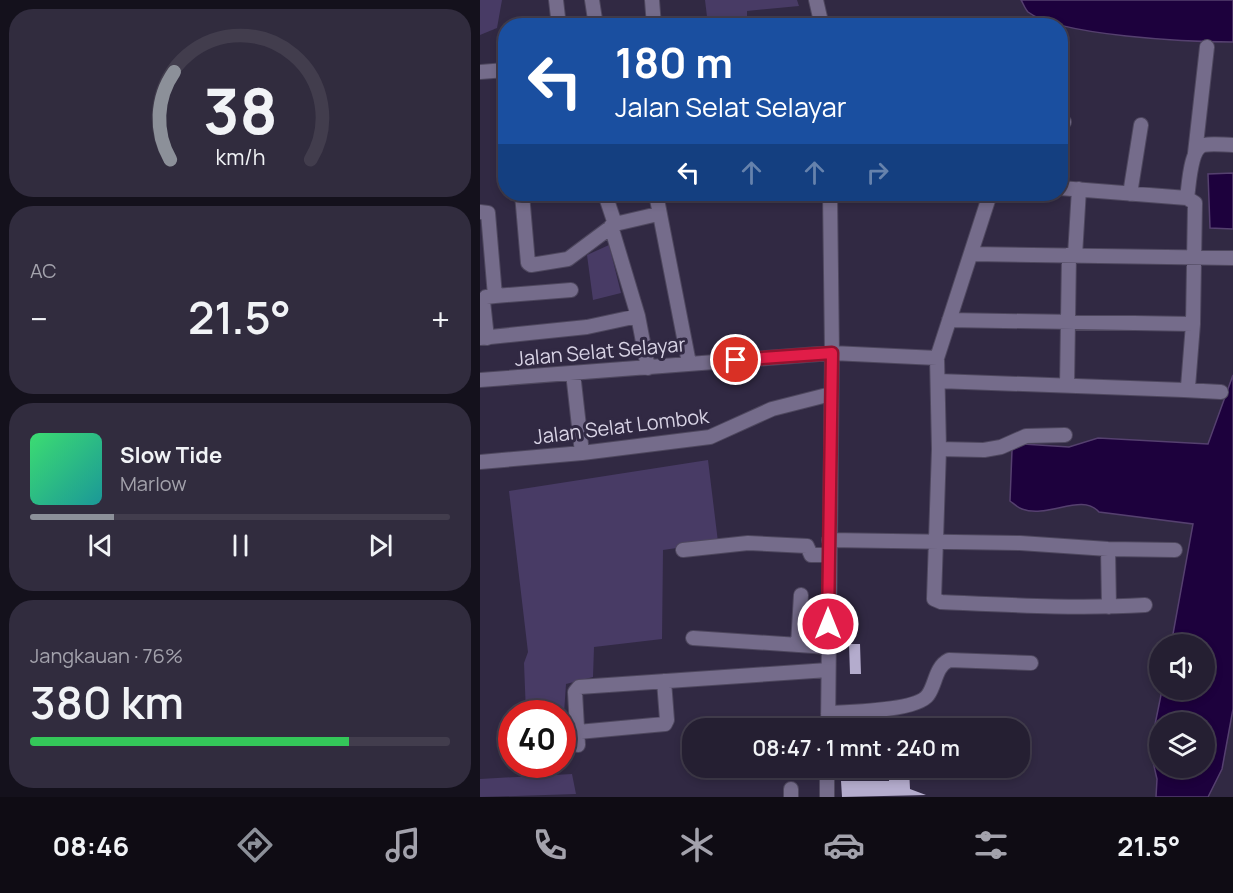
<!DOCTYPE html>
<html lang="id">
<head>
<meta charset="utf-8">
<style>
  :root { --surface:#251f32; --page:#312c3e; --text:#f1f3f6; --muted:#a3a2ac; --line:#423d4d; --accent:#8c9099 }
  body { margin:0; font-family:Manrope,sans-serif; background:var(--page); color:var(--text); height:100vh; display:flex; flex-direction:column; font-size:22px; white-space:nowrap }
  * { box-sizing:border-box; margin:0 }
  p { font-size:20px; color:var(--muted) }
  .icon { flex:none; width:33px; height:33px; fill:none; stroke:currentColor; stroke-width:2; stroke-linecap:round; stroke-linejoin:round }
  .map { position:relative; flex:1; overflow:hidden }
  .details { display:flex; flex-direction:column; gap:9px; padding:9px; background:#14111c; width:480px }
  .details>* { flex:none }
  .banner { position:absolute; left:18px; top:18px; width:570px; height:183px; border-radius:24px; box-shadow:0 3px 9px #0003,0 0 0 2px var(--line); background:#1a4fa0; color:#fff; overflow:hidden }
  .buttons { position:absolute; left:669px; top:634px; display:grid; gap:12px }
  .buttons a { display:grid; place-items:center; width:66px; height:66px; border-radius:50%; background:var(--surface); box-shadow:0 3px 9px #0003,0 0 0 2px var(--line); font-size:30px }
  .speed { position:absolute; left:18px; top:700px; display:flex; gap:12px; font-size:30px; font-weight:700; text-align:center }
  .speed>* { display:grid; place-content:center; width:78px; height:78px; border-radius:50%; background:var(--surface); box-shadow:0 3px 9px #0003,0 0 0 2px var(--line); line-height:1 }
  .speed .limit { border:9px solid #d22; background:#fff; color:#111 }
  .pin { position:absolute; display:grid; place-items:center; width:51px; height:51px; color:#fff; margin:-26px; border:3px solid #fff; border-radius:50%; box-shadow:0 2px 6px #0007 }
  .me { position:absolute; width:66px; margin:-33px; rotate:0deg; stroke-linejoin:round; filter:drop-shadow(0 0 4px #0008) }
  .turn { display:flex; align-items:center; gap:21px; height:126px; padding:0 18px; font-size:27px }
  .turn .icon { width:78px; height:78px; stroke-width:2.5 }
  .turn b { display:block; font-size:42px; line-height:51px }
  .lanes { display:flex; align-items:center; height:57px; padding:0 18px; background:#0003; justify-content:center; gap:30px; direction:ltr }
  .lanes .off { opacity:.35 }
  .big { font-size:45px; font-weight:600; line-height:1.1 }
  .details .card { flex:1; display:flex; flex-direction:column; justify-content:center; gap:9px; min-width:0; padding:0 21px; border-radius:24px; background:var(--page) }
  .details .dial { align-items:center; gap:0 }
  .dial svg { height:156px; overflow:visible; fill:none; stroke:var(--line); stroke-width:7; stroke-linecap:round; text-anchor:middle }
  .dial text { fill:var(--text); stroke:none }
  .song { display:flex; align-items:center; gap:18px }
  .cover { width:72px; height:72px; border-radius:9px; background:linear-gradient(135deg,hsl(140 70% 55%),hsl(180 70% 35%)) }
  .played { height:6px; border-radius:3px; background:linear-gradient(90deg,var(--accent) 20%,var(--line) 20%) }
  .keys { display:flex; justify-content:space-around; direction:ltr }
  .heat { display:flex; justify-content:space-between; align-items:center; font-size:33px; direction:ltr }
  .charge { height:9px; border-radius:4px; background:linear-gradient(90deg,#34c759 76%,var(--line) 0) }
  .trip { position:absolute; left:202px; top:718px; width:348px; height:60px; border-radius:24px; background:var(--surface); box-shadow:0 3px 9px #0003,0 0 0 2px var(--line); font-weight:600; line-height:60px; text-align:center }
  .menu { display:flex; height:96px; justify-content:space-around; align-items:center; background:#0f0c14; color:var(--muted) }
  .menu .icon { width:42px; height:42px }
  .menu .on { color:var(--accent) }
  .menu b { font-size:27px; color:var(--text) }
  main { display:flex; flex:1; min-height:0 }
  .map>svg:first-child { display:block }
  .green { fill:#483b65 }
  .water { fill:#1d013d; stroke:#55406f; stroke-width:1.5; fill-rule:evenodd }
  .building { fill:#b4accd }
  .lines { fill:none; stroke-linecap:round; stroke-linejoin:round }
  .minor-casing { stroke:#4e475e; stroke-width:16 }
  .minor { stroke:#756c8b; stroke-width:14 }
  .route-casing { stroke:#92132f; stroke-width:15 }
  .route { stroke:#e11d48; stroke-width:10 }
  .labels { text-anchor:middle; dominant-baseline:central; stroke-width:6; stroke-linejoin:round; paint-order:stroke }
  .street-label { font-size:20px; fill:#d8d3e5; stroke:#312943 }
</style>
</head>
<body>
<main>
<section class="details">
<div class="card dial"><svg viewBox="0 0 100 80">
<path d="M14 69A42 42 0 1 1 86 69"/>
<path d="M14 69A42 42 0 0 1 16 24" stroke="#8c9099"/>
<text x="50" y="56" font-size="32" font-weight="700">38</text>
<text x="50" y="72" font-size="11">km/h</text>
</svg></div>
<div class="card"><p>AC</p>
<div class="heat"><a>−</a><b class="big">21.5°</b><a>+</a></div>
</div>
<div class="card">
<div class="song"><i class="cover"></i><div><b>Slow Tide</b><p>Marlow</p></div></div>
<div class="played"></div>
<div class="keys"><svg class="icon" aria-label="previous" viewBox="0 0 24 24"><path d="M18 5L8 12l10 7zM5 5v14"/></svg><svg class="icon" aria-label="pause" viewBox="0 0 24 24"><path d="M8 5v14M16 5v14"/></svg><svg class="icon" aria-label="next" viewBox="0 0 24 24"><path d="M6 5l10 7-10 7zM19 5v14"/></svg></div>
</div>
<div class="card"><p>Jangkauan · 76%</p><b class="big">380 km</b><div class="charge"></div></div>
</section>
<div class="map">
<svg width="753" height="797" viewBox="0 0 753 797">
  <rect width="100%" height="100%" fill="#312943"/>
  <path class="green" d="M 0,0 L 22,0 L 17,28 L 0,35 Z
    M 225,0 L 317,0 L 319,6 L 267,11 L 267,25 L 228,25 Z
    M 129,245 L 141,293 L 113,300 L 107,255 Z
    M 228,460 L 238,542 L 183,550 L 182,639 L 114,647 L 113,677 L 86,684 L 83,728 L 82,714 L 46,714 L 44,663 L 48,652 L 29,491 Z
    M 92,774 L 96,794 L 0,797 L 0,779 Z"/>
  <path class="water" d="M 541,0 L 753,0 L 753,42 C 711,42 579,36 548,12 C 545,9 543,3 541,0 Z
    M 753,173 L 753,229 L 730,228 L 728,174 Z
    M 753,375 L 753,709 L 742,769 L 728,797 L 676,797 L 677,779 L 670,749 L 682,690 L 724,690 L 724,645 L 691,645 L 713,524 L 619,512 C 602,492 568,519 542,509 C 538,508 533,503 530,501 L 532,450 L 543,444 L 589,447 L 618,438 L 728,444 ZM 680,723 L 724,723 L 724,768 L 680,768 Z"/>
  <path class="building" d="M 369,644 L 380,644 L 381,674 L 370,674 Z
    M 371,721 L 401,721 L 401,729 L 370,729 Z
    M 418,768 L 429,768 L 430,789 L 446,795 L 362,797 L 361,781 L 409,781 L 409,773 L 418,772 Z"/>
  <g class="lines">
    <defs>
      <path id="minor" d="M 76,0 L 79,26
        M 112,0 L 116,26
        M 172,0 L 174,26
        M 336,0 L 342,26
        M 0,72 L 26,70
        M 580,122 L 584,122
        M 715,153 L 727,47
        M 42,194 L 48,263 L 51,265 L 88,259 L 135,224 L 125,194
        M 176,194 L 209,363
        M 510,194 L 457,358 L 459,449 L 454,599 L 461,602 C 529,605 597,609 665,605
        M 650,194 L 661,125
        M 707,198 C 709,186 710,148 724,145 C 733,143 744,145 753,145
        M 0,212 L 8,213 L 15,296 L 6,297 L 3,301 L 7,338
        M 135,224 L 178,214
        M 131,226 L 158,316 L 168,368
        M 492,254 L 753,258
        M 595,255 L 599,189
        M 15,296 L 91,290
        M 469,320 L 713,324
        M 0,338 L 107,327 L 158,316
        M 93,373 L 102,453
        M 0,380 L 352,353 L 457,358
        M 458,381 L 704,390 L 708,387 L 713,324 L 715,203 L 707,198 L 580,188
        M 587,386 L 589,255
        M 704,390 L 741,392
        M 459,449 L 504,450 L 521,447 L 546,436 L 585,435
        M 0,462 L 102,453 L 230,437 L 292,409 L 351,394
        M 349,540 L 540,543 L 628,549 L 695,550
        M 628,549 L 629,607
        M 203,550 L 268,543 L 327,546 L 331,555 L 348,555
        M 213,638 L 348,647
        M 318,645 L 321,595
        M 348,713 C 368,712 437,711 448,695 C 456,684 455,667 469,660 L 551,663
        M 348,729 L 352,353 L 350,194
        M 98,732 L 185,724 L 187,720 L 184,681
        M 98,745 L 95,692 L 99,687 L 348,670
        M 311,789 L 311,797
        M 347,797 L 347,768"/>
    </defs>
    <use href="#minor" class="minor-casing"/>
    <use href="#minor" class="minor"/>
  </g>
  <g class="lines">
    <defs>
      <path id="route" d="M 256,360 L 352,353 L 348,624"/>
    </defs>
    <use href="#route" class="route-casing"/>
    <use href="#route" class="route"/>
  </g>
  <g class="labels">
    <g class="street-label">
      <text transform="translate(120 351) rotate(-5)">Jalan Selat Selayar</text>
      <text transform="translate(141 426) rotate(-7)">Jalan Selat Lombok</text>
    </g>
  </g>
</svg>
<div class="buttons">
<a><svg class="icon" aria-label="sound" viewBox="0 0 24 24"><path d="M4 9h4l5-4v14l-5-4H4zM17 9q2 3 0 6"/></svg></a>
<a><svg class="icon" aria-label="layers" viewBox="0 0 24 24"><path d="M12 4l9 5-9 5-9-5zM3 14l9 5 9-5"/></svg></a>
</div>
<div class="speed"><div class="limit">40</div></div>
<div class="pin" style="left:256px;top:360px;background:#d93025"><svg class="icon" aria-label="arrive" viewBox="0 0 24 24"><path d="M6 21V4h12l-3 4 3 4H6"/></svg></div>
<svg class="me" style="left:348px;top:624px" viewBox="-20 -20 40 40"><circle r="17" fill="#e11d48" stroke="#fff" stroke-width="3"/><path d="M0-11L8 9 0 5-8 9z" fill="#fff"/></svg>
<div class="trip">08:47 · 1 mnt · 240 m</div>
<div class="banner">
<div class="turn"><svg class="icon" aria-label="left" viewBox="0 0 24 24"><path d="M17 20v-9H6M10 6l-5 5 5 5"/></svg><div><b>180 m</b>Jalan Selat Selayar</div></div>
<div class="lanes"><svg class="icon" aria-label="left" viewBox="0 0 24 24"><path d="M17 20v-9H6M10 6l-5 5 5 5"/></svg><svg class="icon off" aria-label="ahead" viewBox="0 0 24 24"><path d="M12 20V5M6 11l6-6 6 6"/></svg><svg class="icon off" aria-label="ahead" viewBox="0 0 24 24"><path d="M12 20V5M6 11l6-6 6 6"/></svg><svg class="icon off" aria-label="right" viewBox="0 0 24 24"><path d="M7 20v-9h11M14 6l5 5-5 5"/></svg></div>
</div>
</div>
</main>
<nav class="menu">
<b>08:46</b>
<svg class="icon on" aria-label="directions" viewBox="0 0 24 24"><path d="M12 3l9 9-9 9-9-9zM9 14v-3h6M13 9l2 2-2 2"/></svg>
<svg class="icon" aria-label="music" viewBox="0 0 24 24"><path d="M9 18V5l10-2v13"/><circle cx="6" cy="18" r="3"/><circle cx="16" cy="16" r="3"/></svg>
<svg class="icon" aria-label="phone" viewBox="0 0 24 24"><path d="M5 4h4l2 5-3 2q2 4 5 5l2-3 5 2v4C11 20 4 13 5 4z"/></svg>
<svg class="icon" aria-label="climate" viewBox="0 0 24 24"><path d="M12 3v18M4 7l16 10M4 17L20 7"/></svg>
<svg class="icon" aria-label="car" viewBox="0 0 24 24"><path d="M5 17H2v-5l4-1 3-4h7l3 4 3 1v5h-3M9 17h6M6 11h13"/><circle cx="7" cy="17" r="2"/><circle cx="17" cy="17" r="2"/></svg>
<svg class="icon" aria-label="filters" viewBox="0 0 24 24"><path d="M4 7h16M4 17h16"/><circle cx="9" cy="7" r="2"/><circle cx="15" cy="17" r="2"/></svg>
<b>21.5°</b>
</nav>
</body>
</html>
